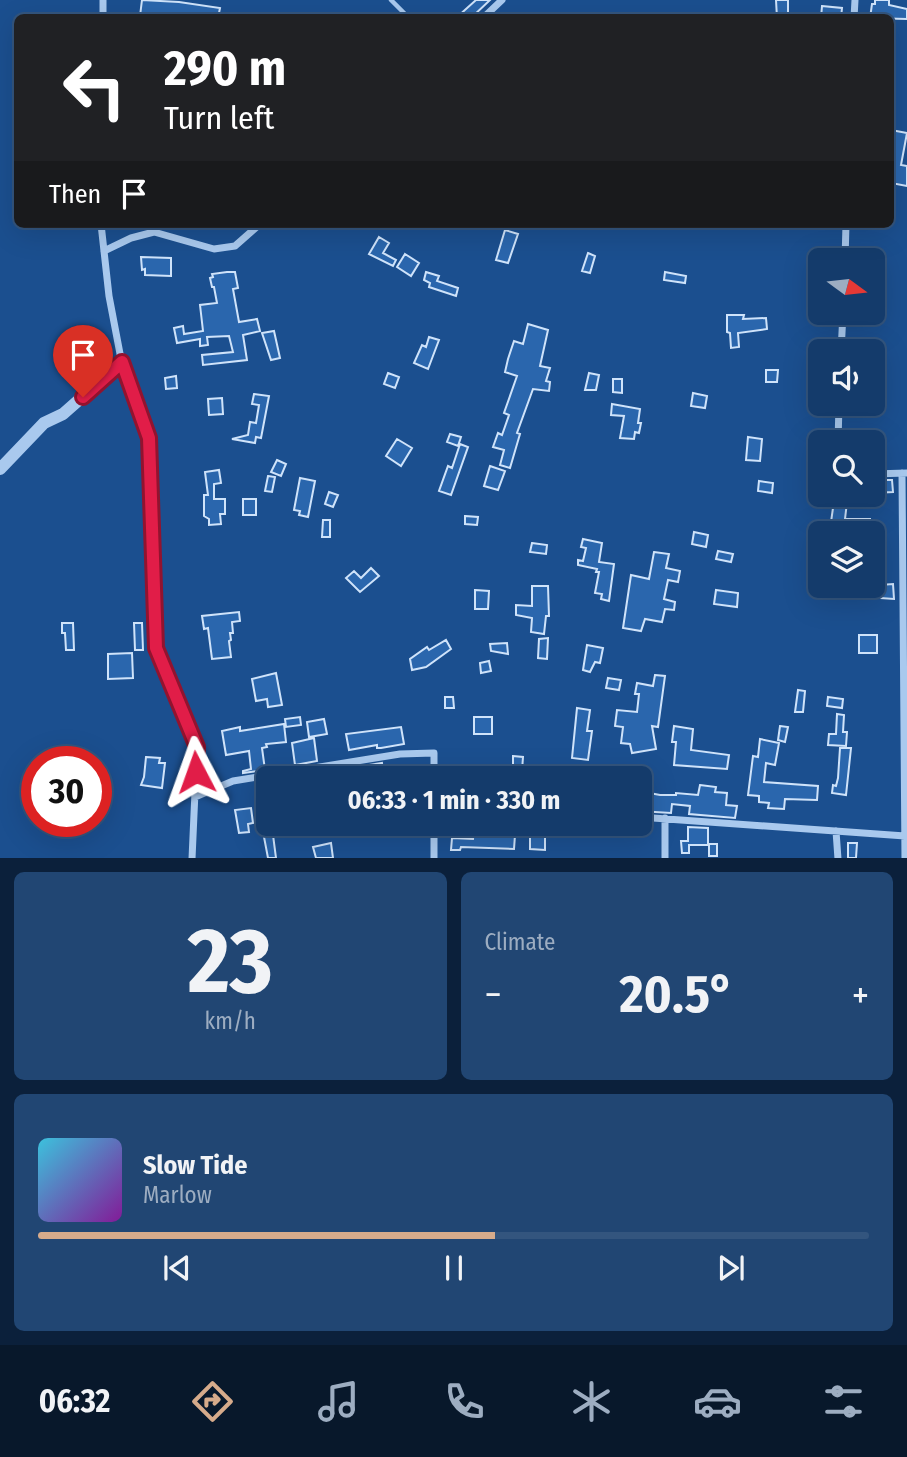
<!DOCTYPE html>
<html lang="en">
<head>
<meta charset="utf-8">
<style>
  :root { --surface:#143b6b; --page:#214673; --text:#f1f3f6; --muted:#9dadc1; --line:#33557e; --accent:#d6ab8b }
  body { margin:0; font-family:"Fira Sans Condensed",sans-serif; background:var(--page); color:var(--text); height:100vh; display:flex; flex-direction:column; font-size:26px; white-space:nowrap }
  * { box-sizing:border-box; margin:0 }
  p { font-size:23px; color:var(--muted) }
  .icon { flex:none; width:38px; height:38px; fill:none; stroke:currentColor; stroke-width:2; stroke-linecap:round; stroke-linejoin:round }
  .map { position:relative; height:858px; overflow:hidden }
  .side { display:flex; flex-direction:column; gap:14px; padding:14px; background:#0b203b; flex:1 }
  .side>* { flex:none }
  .top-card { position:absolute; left:14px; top:14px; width:880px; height:214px; border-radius:10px; box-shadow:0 7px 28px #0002,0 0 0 2px var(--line); background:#202124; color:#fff; overflow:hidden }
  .needle { width:46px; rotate:105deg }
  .fabs { position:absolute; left:808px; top:248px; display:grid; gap:14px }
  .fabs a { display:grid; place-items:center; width:77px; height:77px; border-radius:10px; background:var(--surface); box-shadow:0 7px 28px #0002,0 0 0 2px var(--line); font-size:35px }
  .speed { position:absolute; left:21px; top:746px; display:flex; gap:14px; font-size:35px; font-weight:700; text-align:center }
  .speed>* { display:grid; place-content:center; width:91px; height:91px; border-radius:50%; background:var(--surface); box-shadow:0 7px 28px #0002,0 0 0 2px var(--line); line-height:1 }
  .speed .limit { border:10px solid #d22; background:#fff; color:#111 }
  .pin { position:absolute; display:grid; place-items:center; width:60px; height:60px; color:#fff; margin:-72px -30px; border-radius:50% 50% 50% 0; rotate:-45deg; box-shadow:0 0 7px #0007 }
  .pin .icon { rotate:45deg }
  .me { position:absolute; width:77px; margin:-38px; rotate:356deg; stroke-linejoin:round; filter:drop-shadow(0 0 5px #0008) }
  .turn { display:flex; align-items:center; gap:24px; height:147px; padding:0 35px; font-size:32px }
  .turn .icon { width:91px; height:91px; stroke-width:2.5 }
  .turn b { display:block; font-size:49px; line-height:60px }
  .then { display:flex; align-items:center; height:66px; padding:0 35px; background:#0003; gap:14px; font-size:26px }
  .big { font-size:52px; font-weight:700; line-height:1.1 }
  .side .card { flex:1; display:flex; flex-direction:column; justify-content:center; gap:10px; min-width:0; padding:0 24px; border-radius:10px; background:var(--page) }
  .side .dial { align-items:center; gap:0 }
  .dial b { font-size:91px; line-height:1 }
  .song { display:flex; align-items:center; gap:21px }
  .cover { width:84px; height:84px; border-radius:10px; background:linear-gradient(135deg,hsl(190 70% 55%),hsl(290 70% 35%)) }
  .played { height:7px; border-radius:4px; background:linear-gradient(90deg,var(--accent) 55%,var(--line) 55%) }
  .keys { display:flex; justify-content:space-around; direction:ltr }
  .heat { display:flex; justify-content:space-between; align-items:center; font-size:38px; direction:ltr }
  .side .tiles { flex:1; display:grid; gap:14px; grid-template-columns:1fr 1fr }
  .card:last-child { grid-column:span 2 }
  .trip { position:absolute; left:256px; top:766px; width:396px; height:70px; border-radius:10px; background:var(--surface); box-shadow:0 7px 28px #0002,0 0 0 2px var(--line); font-weight:700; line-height:70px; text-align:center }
  .menu { display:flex; height:112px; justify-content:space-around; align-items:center; background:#08182b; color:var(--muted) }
  .menu .icon { width:49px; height:49px }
  .menu .active { color:var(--accent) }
  .menu b { font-size:32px; color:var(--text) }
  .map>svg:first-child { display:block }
  .building { fill:#2a66ad; stroke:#cfe3fa; stroke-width:2 }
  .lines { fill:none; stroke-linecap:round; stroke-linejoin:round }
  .service { stroke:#a9c9ee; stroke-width:4.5 }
  .minor { stroke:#a9c9ee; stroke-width:7 }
  .tertiary { stroke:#a9c9ee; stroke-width:12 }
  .route-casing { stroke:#92132f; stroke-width:18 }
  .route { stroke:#e11d48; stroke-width:12 }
</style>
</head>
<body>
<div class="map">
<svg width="907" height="859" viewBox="0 0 907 859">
  <rect width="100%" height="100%" fill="#1b4f8f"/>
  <path class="building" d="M 142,0 L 179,2 L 220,8 L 218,18 L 140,16 Z
    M 476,0 L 490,0 L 471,18 L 456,18 Z
    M 776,0 L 788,0 L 788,18 L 777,18 Z
    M 875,0 L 889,0 L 889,5 L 907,9 L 907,19 L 870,18 L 872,4 L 875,4 Z
    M 822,6 L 842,8 L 841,18 L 821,18 Z
    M 891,130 L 907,133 L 901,165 L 907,166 L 907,186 L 891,183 Z
    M 505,230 L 518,234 L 508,263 L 496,260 Z
    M 379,237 L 389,243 L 383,253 L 396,260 L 393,266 L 369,254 Z
    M 588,253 L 595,256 L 590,273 L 582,271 Z
    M 405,254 L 419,263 L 411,276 L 397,267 Z
    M 141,257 L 171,258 L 171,276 L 145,275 L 145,269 L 142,270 Z
    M 227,272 L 235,272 L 238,288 L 233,289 L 239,322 L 257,319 L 260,331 L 243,335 L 247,360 L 203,365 L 202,355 L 233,352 L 229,336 L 207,337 L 208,345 L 200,346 L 200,339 L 177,343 L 174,328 L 183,326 L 184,334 L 203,331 L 200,305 L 217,303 L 214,287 L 212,287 L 210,278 L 213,277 L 212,274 Z
    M 426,272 L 439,276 L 437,281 L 458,288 L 456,296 L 429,287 L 430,283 L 424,280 Z
    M 665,272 L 686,276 L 685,283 L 664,280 Z
    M 727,315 L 744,315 L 743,319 L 766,318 L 767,329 L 738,333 L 739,347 L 731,348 L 730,333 L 727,332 Z
    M 528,324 L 548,330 L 540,366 L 550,368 L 546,381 L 550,382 L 549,391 L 533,389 L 517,433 L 520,434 L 510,468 L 500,465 L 504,450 L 493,447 L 498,433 L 502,435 L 509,415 L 504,413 L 517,376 L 505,372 L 508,359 L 514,341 L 523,344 Z
    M 274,331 L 280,358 L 271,360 L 262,333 Z
    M 429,337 L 439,340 L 428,369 L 414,363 L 422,345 L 426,347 Z
    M 766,370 L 778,370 L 777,382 L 766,382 Z
    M 388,373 L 399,377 L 395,388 L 384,384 Z
    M 589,373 L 599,375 L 596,390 L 585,390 Z
    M 176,376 L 177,388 L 166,389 L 165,378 Z
    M 613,379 L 622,379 L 622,393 L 613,392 Z
    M 693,393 L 707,396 L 705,408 L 691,406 Z
    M 254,394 L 269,396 L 261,438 L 256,437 L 255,443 L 232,439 L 248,435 L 250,422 L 256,423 L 259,405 L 252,404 Z
    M 222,398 L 223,414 L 209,415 L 208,399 Z
    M 612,404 L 640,409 L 638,423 L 641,423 L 639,433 L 635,432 L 634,439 L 620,438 L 624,416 L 611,415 Z
    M 450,434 L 461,437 L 458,446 L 447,442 Z
    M 748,437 L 762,439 L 760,461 L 746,460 Z
    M 397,439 L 412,448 L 401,466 L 386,456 Z
    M 460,444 L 468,447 L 451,495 L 439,491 L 448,466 L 452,468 Z
    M 277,460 L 286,464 L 281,476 L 271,472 Z
    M 490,466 L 505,471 L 498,490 L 484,486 Z
    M 219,470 L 221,483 L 214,484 L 214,499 L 225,499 L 225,514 L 220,514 L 221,524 L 209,525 L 209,519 L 204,516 L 204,495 L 208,495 L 205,472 Z
    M 268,476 L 275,477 L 272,492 L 265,491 Z
    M 300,478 L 315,481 L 308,517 L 299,515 L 300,511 L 294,510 Z
    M 873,480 L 892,480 L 893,492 L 873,493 Z
    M 759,481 L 773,483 L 772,493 L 758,491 Z
    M 329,492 L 338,495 L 333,507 L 325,504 Z
    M 243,499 L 256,499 L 256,515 L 243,515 Z
    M 834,501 L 847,502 L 845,519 L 870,519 L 870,534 L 856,534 L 856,526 L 831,522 Z
    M 465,516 L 478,517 L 477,525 L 465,524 Z
    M 323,520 L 330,520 L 330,537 L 322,537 Z
    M 694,532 L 708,535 L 706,547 L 692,544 Z
    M 583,539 L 602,543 L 599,562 L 614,564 L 609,601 L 601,599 L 602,594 L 595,593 L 599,572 L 596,572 L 597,569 L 578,565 L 578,560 L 583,561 L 586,548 L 581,547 Z
    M 532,543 L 547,545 L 546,554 L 530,552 Z
    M 718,551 L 733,554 L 731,562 L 716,559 Z
    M 654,552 L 669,554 L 666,568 L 680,571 L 678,582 L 668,580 L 664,599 L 675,602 L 674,610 L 665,609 L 662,622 L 645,619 L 641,631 L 623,628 L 631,575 L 649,579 Z
    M 371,568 L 379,576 L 360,592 L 346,578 L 354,571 L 361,578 Z
    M 893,584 L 894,599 L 866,597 L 866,586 Z
    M 532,586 L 548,586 L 549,616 L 546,616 L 544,634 L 531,632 L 532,618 L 516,615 L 516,605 L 532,606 Z
    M 475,590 L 489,591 L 488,609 L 475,609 Z
    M 716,590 L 738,593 L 737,607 L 714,604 Z
    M 239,612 L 240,621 L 232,622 L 233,633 L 230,633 L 231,640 L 229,641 L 231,657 L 212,659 L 208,628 L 204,629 L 202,616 Z
    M 62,623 L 73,623 L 74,650 L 66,650 L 65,633 L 62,633 Z
    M 134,623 L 142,623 L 143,650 L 135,650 Z
    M 859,635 L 877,635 L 877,653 L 859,653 Z
    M 548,638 L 547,659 L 538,658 L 539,639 Z
    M 446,640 L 451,649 L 426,667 L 412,670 L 410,659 L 427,647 L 429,650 Z
    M 507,643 L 508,654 L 491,651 L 490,644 Z
    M 587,645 L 603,648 L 600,663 L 595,662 L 590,672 L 583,670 Z
    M 132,653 L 133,678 L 108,679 L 108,654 Z
    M 489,661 L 491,671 L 481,673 L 480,663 Z
    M 276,673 L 282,705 L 268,707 L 267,699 L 256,701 L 252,679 Z
    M 655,675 L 665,676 L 658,727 L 652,726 L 656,749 L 632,753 L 630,744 L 621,743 L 623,727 L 615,726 L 617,710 L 637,712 L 639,694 L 635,694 L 637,683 L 653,686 Z
    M 608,678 L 621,680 L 619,690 L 606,688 Z
    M 798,690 L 805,691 L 803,712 L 795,712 Z
    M 445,697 L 453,697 L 454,708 L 445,708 Z
    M 828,697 L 843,699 L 842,708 L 827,706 Z
    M 577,708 L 590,710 L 587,731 L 592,731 L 588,760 L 572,758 Z
    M 837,714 L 844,715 L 843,732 L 847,732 L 846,746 L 828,745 L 829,734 L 836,734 Z
    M 300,717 L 301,725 L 286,727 L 285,719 Z
    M 474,717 L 492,717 L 492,734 L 474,734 Z
    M 324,719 L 327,734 L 309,737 L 307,722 Z
    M 284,724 L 286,742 L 266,744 L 267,747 L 262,748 L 265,770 L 243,773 L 243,771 L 251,769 L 249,751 L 226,755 L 222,731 L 240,727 L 240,731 Z
    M 674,726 L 693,729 L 691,750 L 729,755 L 727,769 L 674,765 L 676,742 L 672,742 Z
    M 780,726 L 788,727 L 785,742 L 778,740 Z
    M 401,727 L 404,744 L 381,748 L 377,748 L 377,745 L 349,750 L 346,734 Z
    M 314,738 L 317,761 L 295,765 L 292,743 Z
    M 760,739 L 779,743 L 775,765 L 766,763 L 764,782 L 818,786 L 817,800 L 785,799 L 784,809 L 768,808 L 769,803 L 759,802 L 759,796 L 748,795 L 753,756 L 758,757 Z
    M 840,748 L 851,748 L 846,795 L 832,793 L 833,785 L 836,786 L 838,778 Z
    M 513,756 L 523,757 L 522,771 L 513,770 Z
    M 146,757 L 160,758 L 159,763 L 165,763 L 162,788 L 141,785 L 144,777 Z
    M 382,763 L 384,779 L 364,779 L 362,766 Z
    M 408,767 L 409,779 L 400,779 L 399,768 Z
    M 700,785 L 716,787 L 715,792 L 727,793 L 726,805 L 737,806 L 735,818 L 689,814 L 690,806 L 672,804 L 671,813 L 639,811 L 639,791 L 660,795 L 676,795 L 676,793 L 698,795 Z
    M 251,808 L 253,823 L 248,824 L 249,832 L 239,833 L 235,810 Z
    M 491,824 L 509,824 L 508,834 L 515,835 L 514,849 L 461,847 L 460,850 L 451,850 L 452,838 L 473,839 L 474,832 L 491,833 Z
    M 688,827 L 708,828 L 708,845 L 689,845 L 689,853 L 682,853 L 681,841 L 688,841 Z
    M 273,835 L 276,858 L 268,858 L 264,837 Z
    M 530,835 L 545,835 L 545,850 L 530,849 Z
    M 331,843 L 333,858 L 316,858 L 313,847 Z
    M 848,843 L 857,843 L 856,858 L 848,858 Z
    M 709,844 L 717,844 L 717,856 L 709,856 Z"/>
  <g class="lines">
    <path class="service" d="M 391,0 L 409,18"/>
    <path class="minor" d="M 103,18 L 103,0
      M 483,18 L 502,0
      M 854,18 L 855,0
      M 101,224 L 109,296 L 121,359 L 149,438 L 156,648 L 197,747 L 192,859
      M 104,251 L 131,238 L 154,232 L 214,249 L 235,246 L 260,224
      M 845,261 L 846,224
      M 841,352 L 843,313
      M 838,443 L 839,404
      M 902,473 L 905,859
      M 873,474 L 907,473
      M 195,797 L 233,781 L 400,754 L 434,753 L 434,779
      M 639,817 L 905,836
      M 665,818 L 665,859
      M 836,831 L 838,859
      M 434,859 L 434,824"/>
    <path class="tertiary" d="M 0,469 L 44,423 L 63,414 L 122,362"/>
  </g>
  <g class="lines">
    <defs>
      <path id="route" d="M 83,397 L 122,362 L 149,438 L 156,648 L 197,747 L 196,772"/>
    </defs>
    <use href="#route" class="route-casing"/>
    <use href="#route" class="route"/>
  </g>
</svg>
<div class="fabs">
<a><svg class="needle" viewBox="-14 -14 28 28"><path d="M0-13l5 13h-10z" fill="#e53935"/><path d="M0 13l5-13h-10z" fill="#9dadc1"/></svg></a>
<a><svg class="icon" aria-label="sound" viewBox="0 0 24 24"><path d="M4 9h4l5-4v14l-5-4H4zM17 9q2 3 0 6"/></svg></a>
<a><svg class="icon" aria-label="search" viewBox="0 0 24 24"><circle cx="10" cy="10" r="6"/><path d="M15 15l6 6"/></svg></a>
<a><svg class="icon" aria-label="layers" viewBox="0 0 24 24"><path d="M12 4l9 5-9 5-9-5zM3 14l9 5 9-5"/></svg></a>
</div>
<div class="speed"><div class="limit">30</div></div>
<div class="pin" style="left:83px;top:397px;background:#d93025"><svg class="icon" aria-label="arrive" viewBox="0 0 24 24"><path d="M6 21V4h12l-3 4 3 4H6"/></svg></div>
<svg class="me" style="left:196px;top:772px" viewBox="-20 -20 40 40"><path d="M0-17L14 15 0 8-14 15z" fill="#e11d48" stroke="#fff" stroke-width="4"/></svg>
<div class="trip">06:33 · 1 min · 330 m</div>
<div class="top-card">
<div class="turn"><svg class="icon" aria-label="left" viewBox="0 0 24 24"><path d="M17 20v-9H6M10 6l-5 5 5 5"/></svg><div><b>290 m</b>Turn left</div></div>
<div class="then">Then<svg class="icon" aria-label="arrive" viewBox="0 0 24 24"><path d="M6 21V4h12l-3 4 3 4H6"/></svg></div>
</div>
</div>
<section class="side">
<div class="tiles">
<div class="card dial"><b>23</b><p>km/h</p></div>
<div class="card"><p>Climate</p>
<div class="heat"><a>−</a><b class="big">20.5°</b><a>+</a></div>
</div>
<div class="card">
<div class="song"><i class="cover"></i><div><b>Slow Tide</b><p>Marlow</p></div></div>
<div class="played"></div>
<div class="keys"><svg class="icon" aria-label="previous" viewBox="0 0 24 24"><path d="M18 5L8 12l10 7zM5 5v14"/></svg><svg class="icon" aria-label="pause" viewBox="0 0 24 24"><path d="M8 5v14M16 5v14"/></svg><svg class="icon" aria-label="next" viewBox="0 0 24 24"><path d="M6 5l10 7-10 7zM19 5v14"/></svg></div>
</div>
</div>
</section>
<nav class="menu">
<b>06:32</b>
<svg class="icon active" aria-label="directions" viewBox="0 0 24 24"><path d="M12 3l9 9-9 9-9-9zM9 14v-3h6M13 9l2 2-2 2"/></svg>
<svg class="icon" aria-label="music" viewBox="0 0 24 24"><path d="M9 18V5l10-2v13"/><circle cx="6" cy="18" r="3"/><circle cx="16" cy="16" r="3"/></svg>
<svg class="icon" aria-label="phone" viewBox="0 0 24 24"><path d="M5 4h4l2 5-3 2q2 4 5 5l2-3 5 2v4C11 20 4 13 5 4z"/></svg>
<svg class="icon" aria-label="climate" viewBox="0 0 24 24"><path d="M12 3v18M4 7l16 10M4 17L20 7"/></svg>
<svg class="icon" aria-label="car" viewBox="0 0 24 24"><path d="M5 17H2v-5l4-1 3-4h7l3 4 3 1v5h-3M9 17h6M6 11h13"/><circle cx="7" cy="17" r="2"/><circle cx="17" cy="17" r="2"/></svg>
<svg class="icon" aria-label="filters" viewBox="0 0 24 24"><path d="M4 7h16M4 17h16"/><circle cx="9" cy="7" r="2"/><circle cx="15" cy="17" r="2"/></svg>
</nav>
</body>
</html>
